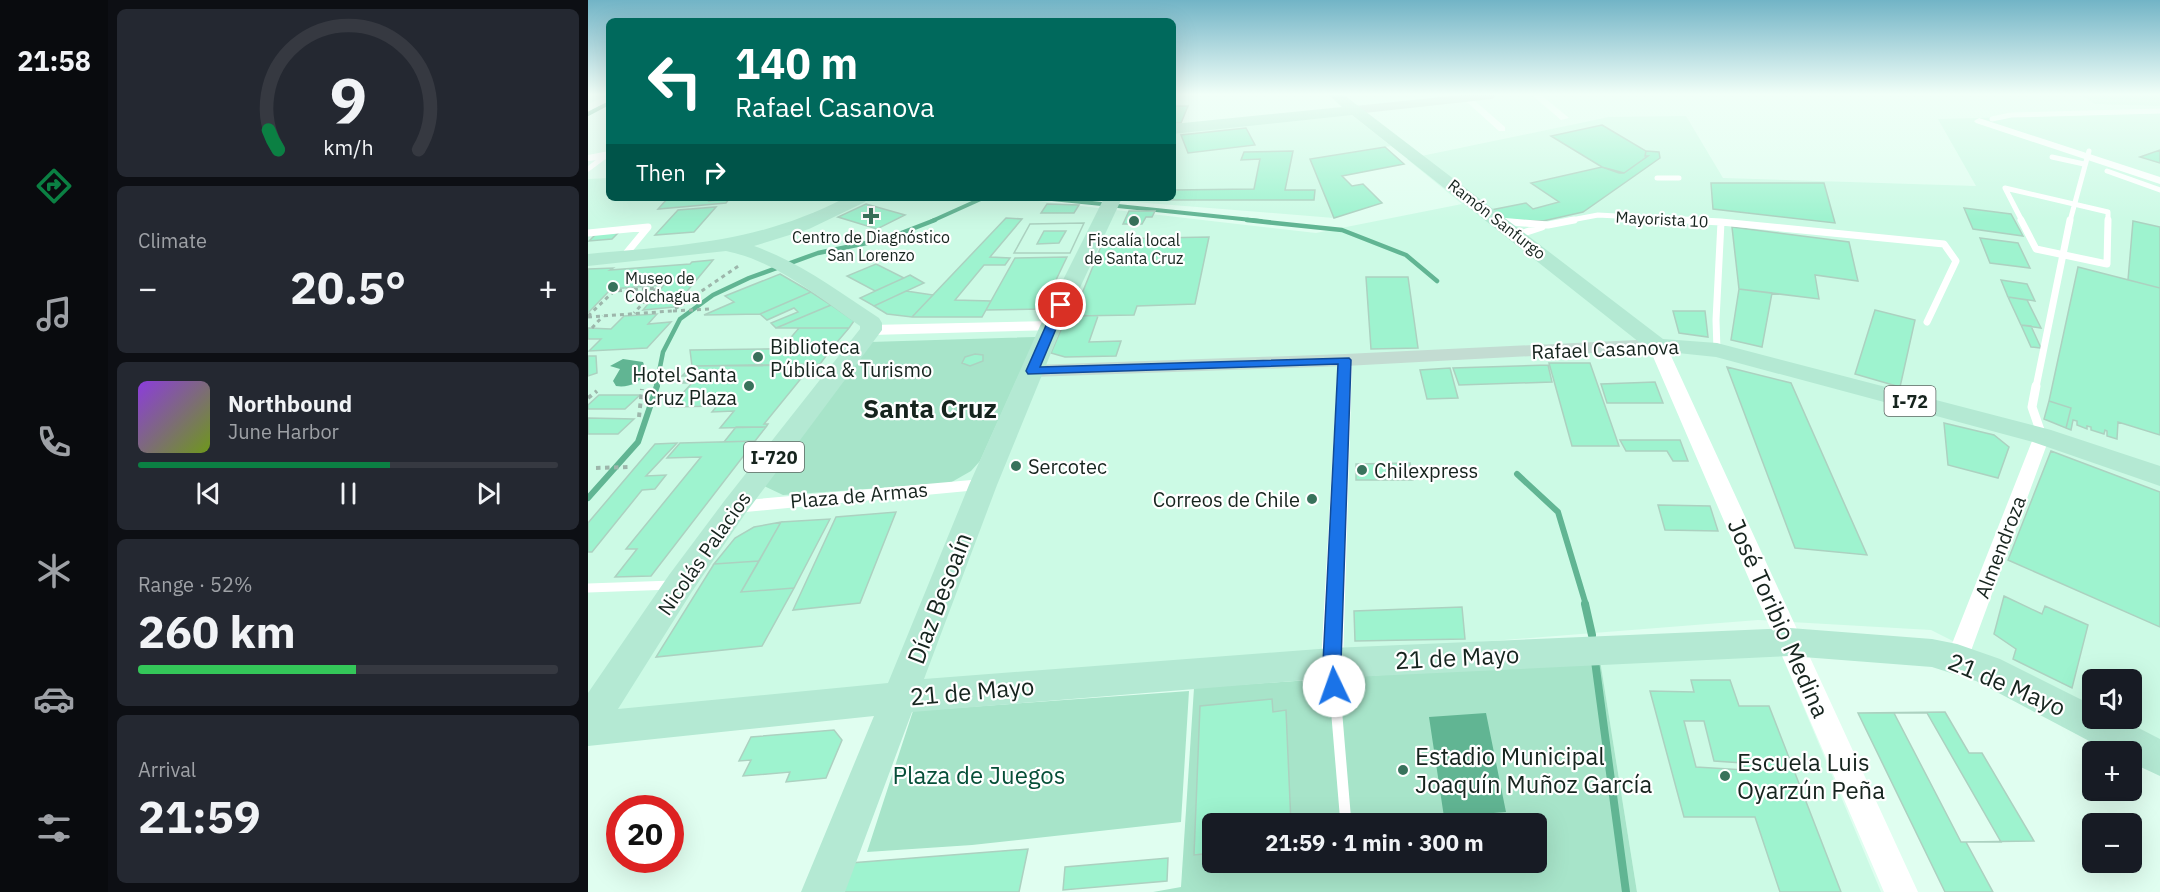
<!DOCTYPE html>
<html lang="en">
<head>
<meta charset="utf-8">
<style>
  :root { --surface:#171b24; --page:#242831; --text:#f1f3f6; --muted:#9ea1a6; --line:#363941; --accent:#0b8043 }
  body { margin:0; font-family:"IBM Plex Sans",sans-serif; background:var(--page); color:var(--text); height:100vh; display:flex; flex-direction:column; font-size:22px; white-space:nowrap }
  * { box-sizing:border-box; margin:0 }
  p { font-size:20px; color:var(--muted) }
  .icon { flex:none; width:33px; height:33px; fill:none; stroke:currentColor; stroke-width:2; stroke-linecap:round; stroke-linejoin:round }
  .map { position:relative; flex:1; overflow:hidden }
  .panel { display:flex; flex-direction:column; gap:9px; padding:9px; background:#0d0f14; width:480px }
  .panel>* { flex:none }
  .top-card { position:absolute; left:18px; top:18px; width:570px; height:183px; border-radius:9px; box-shadow:0 6px 24px #0002; background:#00695c; color:#fff; overflow:hidden }
  .fabs { position:absolute; left:1494px; top:669px; display:grid; gap:12px }
  .fabs a { display:grid; place-items:center; width:60px; height:60px; border-radius:9px; background:var(--surface); box-shadow:0 6px 24px #0002; font-size:30px }
  .speed { position:absolute; left:18px; top:795px; display:flex; gap:12px; font-size:30px; font-weight:700; text-align:center }
  .speed>* { display:grid; place-content:center; width:78px; height:78px; border-radius:50%; background:var(--surface); box-shadow:0 6px 24px #0002; line-height:1 }
  .speed .limit { border:9px solid #d22; background:#fff; color:#111 }
  .pin { position:absolute; display:grid; place-items:center; width:51px; height:51px; color:#fff; margin:-26px; border:3px solid #fff; border-radius:50%; box-shadow:0 2px 6px #0007 }
  .me { position:absolute; width:66px; margin:-33px; rotate:357deg; stroke-linejoin:round; filter:drop-shadow(0 0 4px #0008) }
  .turn { display:flex; align-items:center; gap:21px; height:126px; padding:0 30px; font-size:27px }
  .turn .icon { width:78px; height:78px; stroke-width:2.5 }
  .turn b { display:block; font-size:42px; line-height:51px }
  .then { display:flex; align-items:center; height:57px; padding:0 30px; background:#0003; gap:12px; font-size:22px }
  .big { font-size:45px; font-weight:800; line-height:1.1 }
  .panel .widget { flex:1; display:flex; flex-direction:column; justify-content:center; gap:9px; min-width:0; padding:0 21px; border-radius:9px; background:var(--page) }
  .panel .dial { align-items:center; gap:0 }
  .dial svg { height:156px; overflow:visible; fill:none; stroke:var(--line); stroke-width:7; stroke-linecap:round; text-anchor:middle }
  .dial text { fill:var(--text); stroke:none }
  .song { display:flex; align-items:center; gap:18px }
  .cover { width:72px; height:72px; border-radius:9px; background:linear-gradient(135deg,hsl(270 70% 55%),hsl(80 70% 35%)) }
  .played { height:6px; border-radius:3px; background:linear-gradient(90deg,var(--accent) 60%,var(--line) 60%) }
  .keys { display:flex; justify-content:space-around; direction:ltr }
  .heat { display:flex; justify-content:space-between; align-items:center; font-size:33px; direction:ltr }
  .charge { height:9px; border-radius:4px; background:linear-gradient(90deg,#34c759 52%,var(--line) 0) }
  .trip { position:absolute; left:614px; top:813px; width:345px; height:60px; border-radius:9px; background:var(--surface); box-shadow:0 6px 24px #0002; font-weight:800; line-height:60px; text-align:center }
  main { display:flex; flex:1; min-height:0 }
  .tab-bar { display:flex; flex-direction:column; width:108px; justify-content:space-around; align-items:center; background:#090b0e; color:var(--muted) }
  .tab-bar .icon { width:42px; height:42px }
  .tab-bar .selected { color:var(--accent) }
  .tab-bar b { font-size:27px; color:var(--text) }
  .map>svg:first-child { display:block }
  .built { fill:#ccfae5 }
  .green { fill:#a7e4c9; fill-rule:evenodd }
  .water { fill:#61b593 }
  .lines { fill:none; stroke-linecap:round; stroke-linejoin:round }
  .stream-far3 { stroke:#61b593; stroke-width:4 }
  .stream-far2 { stroke:#61b593; stroke-width:4.5 }
  .stream-far1 { stroke:#61b593; stroke-width:6 }
  .stream { stroke:#61b593; stroke-width:8 }
  .building { fill:#9ef3cf; stroke:#acd1c0; stroke-width:1.5; fill-rule:evenodd }
  .path-far1 { stroke:#9db6ab; stroke-width:3; stroke-dasharray:4 4; stroke-linecap:butt }
  .path { stroke:#9db6ab; stroke-width:4; stroke-dasharray:4.5 4.5; stroke-linecap:butt }
  .service-far3 { stroke:#fff; stroke-width:5 }
  .service-far2 { stroke:#fff; stroke-width:7 }
  .service-far1 { stroke:#fff; stroke-width:9 }
  .service { stroke:#fff; stroke-width:11 }
  .minor { fill:#fff; fill-rule:evenodd }
  .tertiary { fill:#fff; fill-rule:evenodd }
  .secondary { fill:#c3dcd2; fill-rule:evenodd }
  .primary { fill:#b4e9d3; fill-rule:evenodd }
  .route { fill:#1a73e8; stroke:#114b97; stroke-width:1.5 }
  .poi-dot { fill:#38725b; stroke:#fff; stroke-width:2 }
  .labels { text-anchor:middle; dominant-baseline:central; stroke-width:4.5; stroke-linejoin:round; paint-order:stroke }
  .far-street-label { font-size:16px; fill:#16241e; stroke:#fff }
  .far-poi-label { font-size:16px; fill:#16241e; stroke:#fff }
  .shield { fill:#fff; stroke:#5c6662; stroke-width:1.5 }
  .shield-label { font-size:18px; font-weight:bold; fill:#16241e }
  .poi-label { font-size:20px; fill:#16241e; stroke:#fff; text-anchor:start }
  .street-label { font-size:20px; fill:#16241e; stroke:#fff }
  .near-street-label { font-size:24px; fill:#16241e; stroke:#fff }
  .near-poi-label { font-size:24px; fill:#16241e; stroke:#fff; text-anchor:start }
  .near-park-label { font-size:24px; fill:#064f38; stroke:#fff }
  .district-label { font-size:26px; font-weight:bold; fill:#16241e; stroke:#fff }
</style>
</head>
<body>
<main>
<nav class="tab-bar">
<b>21:58</b>
<svg class="icon selected" aria-label="directions" viewBox="0 0 24 24"><path d="M12 3l9 9-9 9-9-9zM9 14v-3h6M13 9l2 2-2 2"/></svg>
<svg class="icon" aria-label="music" viewBox="0 0 24 24"><path d="M9 18V5l10-2v13"/><circle cx="6" cy="18" r="3"/><circle cx="16" cy="16" r="3"/></svg>
<svg class="icon" aria-label="phone" viewBox="0 0 24 24"><path d="M5 4h4l2 5-3 2q2 4 5 5l2-3 5 2v4C11 20 4 13 5 4z"/></svg>
<svg class="icon" aria-label="climate" viewBox="0 0 24 24"><path d="M12 3v18M4 7l16 10M4 17L20 7"/></svg>
<svg class="icon" aria-label="car" viewBox="0 0 24 24"><path d="M5 17H2v-5l4-1 3-4h7l3 4 3 1v5h-3M9 17h6M6 11h13"/><circle cx="7" cy="17" r="2"/><circle cx="17" cy="17" r="2"/></svg>
<svg class="icon" aria-label="filters" viewBox="0 0 24 24"><path d="M4 7h16M4 17h16"/><circle cx="9" cy="7" r="2"/><circle cx="15" cy="17" r="2"/></svg>
</nav>
<section class="panel">
<div class="widget dial"><svg viewBox="0 0 100 80">
<path d="M14 69A42 42 0 1 1 86 69"/>
<path d="M14 69A42 42 0 0 1 9 59" stroke="#0b8043"/>
<text x="50" y="56" font-size="32" font-weight="700">9</text>
<text x="50" y="72" font-size="11">km/h</text>
</svg></div>
<div class="widget"><p>Climate</p>
<div class="heat"><a>−</a><b class="big">20.5°</b><a>+</a></div>
</div>
<div class="widget">
<div class="song"><i class="cover"></i><div><b>Northbound</b><p>June Harbor</p></div></div>
<div class="played"></div>
<div class="keys"><svg class="icon" aria-label="previous" viewBox="0 0 24 24"><path d="M18 5L8 12l10 7zM5 5v14"/></svg><svg class="icon" aria-label="pause" viewBox="0 0 24 24"><path d="M8 5v14M16 5v14"/></svg><svg class="icon" aria-label="next" viewBox="0 0 24 24"><path d="M6 5l10 7-10 7zM19 5v14"/></svg></div>
</div>
<div class="widget"><p>Range · 52%</p><b class="big">260 km</b><div class="charge"></div></div>
<div class="widget"><p>Arrival</p><b class="big">21:59</b></div>
</section>
<div class="map">
<svg width="1572" height="892" viewBox="0 0 1572 892">
  <rect width="100%" height="100%" fill="#e0fef0"/>
  <path class="built" d="M 1493,95 L 1572,95 L 1572,106 L 1507,104 Z
    M 761,113 L 803,146 L 723,159 L 746,218 L 534,201 L 536,198 L 585,198 L 585,134 Z
    M 1572,113 L 1572,745 L 1519,719 L 1544,718 L 1544,680 L 1504,680 L 1504,711 L 1343,630 L 1170,620 L 0,712 L 0,179 L 21,178 L 21,198 L 424,198 L 728,233 L 874,204 L 819,159 L 1021,117 L 1098,116 L 1135,178 L 1388,186 L 1350,119 Z
    M 1194,656 L 1293,892 L 1049,892 L 1012,660 Z"/>
  <path class="green" d="M 448,337 L 392,461 L 383,471 L 362,483 L 195,495 L 176,486 L 282,342 Z
    M 1012,660 L 1049,892 L 565,892 L 593,887 L 606,688 ZM 624,824 L 948,824 L 948,862 L 624,862 Z
    M 601,691 L 593,822 L 384,845 L 279,852 L 325,711 Z"/>
  <path class="water" d="M 35,359 L 55,362 L 59,373 C 51,383 40,388 28,386 L 25,381 L 32,369 L 22,366 Z
    M 898,713 L 918,812 L 856,817 L 841,717 Z"/>
  <g class="lines">
    <path class="stream-far3" d="M 0,114 L 21,103
      M 454,198 L 514,204
      M 530,206 L 673,221
      M 344,221 L 395,198"/>
    <path class="stream-far2" d="M 659,220 L 754,230 L 818,255 L 849,281
      M 68,387 L 75,352 L 92,319 L 125,295 L 161,278 L 230,253 L 298,239 L 347,220"/>
    <path class="stream-far1" d="M 929,474 L 970,512 L 998,605
      M 0,498 L 50,442 L 69,386"/>
    <path class="stream" d="M 997,604 L 1004,635
      M 1007,661 L 1038,892"/>
  </g>
  <path class="building" d="M 585,106 L 600,106 L 593,123 L 585,123 Z
    M 1014,125 L 1058,151 L 1057,156 L 1060,156 L 1036,173 L 1031,173 L 1014,167 L 963,136 Z
    M 658,128 L 667,145 L 600,153 L 593,135 Z
    M 797,147 L 816,164 L 754,176 L 764,186 L 775,184 L 794,203 L 746,218 L 722,159 Z
    M 1572,150 L 1572,163 L 1552,157 Z
    M 705,151 L 697,190 L 727,190 L 726,200 L 541,200 L 542,198 L 585,198 L 585,190 L 666,189 L 672,159 L 653,160 L 656,152 Z
    M 1058,151 L 1071,152 L 1072,158 L 995,212 L 955,221 L 916,220 L 903,210 L 938,203 L 945,209 L 971,202 L 943,183 L 1014,167 L 1036,173 L 1060,156 L 1057,156 Z
    M 1123,183 L 1236,183 L 1247,223 L 1125,209 Z
    M 80,198 L 123,198 L 121,201 L 141,199 L 138,203 L 70,209 Z
    M 278,204 L 317,215 L 289,229 L 250,217 Z
    M 459,204 L 491,205 L 486,213 L 453,213 Z
    M 128,207 L 106,232 L 67,235 L 90,210 Z
    M 1376,208 L 1423,214 L 1435,236 L 1385,229 Z
    M 541,211 L 567,211 L 564,217 L 558,217 L 554,224 L 535,224 Z
    M 418,218 L 434,219 L 402,257 L 422,258 L 417,265 L 396,265 L 367,300 L 403,301 L 394,317 L 324,317 Z
    M 1545,221 L 1572,227 L 1572,288 L 1540,280 Z
    M 496,223 L 482,253 L 426,253 L 442,224 ZM 456,231 L 478,231 L 471,243 L 449,244 Z
    M 496,223 L 482,253 L 426,253 L 442,224 Z
    M 1144,227 L 1261,242 L 1270,281 L 1227,275 L 1231,299 L 1151,289 Z
    M 32,231 L 24,239 L 1,241 L 9,233 Z
    M 621,237 L 607,304 L 549,306 L 546,315 L 485,316 L 516,239 Z
    M 1392,238 L 1430,243 L 1442,268 L 1402,263 Z
    M 479,257 L 454,309 L 398,310 L 427,258 Z
    M 125,260 L 86,307 L 55,310 L 76,285 L 23,289 L 0,313 L 0,269 L 25,268 L 22,270 L 102,264 L 104,262 Z
    M 288,264 L 316,278 L 287,291 L 259,276 Z
    M 1490,267 L 1572,288 L 1572,435 L 1530,422 L 1529,439 L 1519,436 L 1519,431 L 1517,430 L 1516,434 L 1503,430 L 1503,427 L 1499,426 L 1499,429 L 1489,425 L 1489,421 L 1485,420 L 1483,430 L 1478,428 L 1483,408 L 1461,401 Z
    M 192,274 L 223,292 L 172,314 L 116,315 L 146,302 L 137,296 Z
    M 322,275 L 336,283 L 286,306 L 272,298 Z
    M 778,277 L 820,277 L 830,348 L 783,349 Z
    M 1413,280 L 1439,284 L 1447,301 L 1420,297 Z
    M 1151,289 L 1184,293 L 1174,347 L 1143,340 Z
    M 318,291 L 345,295 L 324,317 L 299,314 L 286,306 Z
    M 223,292 L 243,305 L 188,328 L 183,323 L 210,312 L 206,308 L 179,320 L 172,314 Z
    M 1420,297 L 1439,300 L 1453,328 L 1433,325 Z
    M 243,305 L 266,321 L 261,328 L 188,328 Z
    M 1287,310 L 1327,320 L 1312,387 L 1267,374 Z
    M 1085,311 L 1117,311 L 1120,337 L 1091,333 Z
    M 69,314 L 60,324 L 83,322 L 59,348 L 1,351 L 13,339 L 0,339 L 0,328 L 23,329 L 36,316 Z
    M 479,316 L 510,316 L 501,342 L 533,341 L 528,356 L 477,357 L 463,353 Z
    M 1433,325 L 1443,326 L 1453,348 L 1443,347 Z
    M 211,328 L 261,328 L 244,348 L 193,349 Z
    M 244,348 L 232,364 L 104,366 L 102,350 Z
    M 387,354 L 395,355 L 395,361 L 382,366 L 374,363 L 377,357 Z
    M 0,356 L 8,356 L 9,373 L 0,376 Z
    M 961,363 L 1002,363 L 1031,446 L 984,446 Z
    M 224,365 L 176,424 L 180,424 L 178,427 L 132,428 L 146,411 L 124,412 L 129,406 L 82,407 L 104,383 L 94,383 L 101,376 L 94,376 L 104,366 Z
    M 960,365 L 964,382 L 871,385 L 865,368 Z
    M 1139,367 L 1203,383 L 1279,555 L 1207,548 Z
    M 862,368 L 870,398 L 839,399 L 832,370 Z
    M 1067,382 L 1075,403 L 1019,403 L 1013,384 Z
    M 11,395 L 52,395 L 37,409 L 0,409 L 0,405 Z
    M 1461,401 L 1483,408 L 1478,428 L 1456,419 Z
    M 0,418 L 46,419 L 30,434 L 0,434 Z
    M 1356,423 L 1406,435 L 1421,447 L 1410,478 L 1360,465 Z
    M 148,427 L 178,427 L 167,441 L 136,442 Z
    M 1032,440 L 1092,440 L 1100,461 L 1085,461 L 1079,451 L 1038,451 Z
    M 167,441 L 63,576 L 27,577 L 49,549 L 38,549 L 113,457 L 79,458 L 92,443 Z
    M 89,443 L 58,476 L 78,475 L 67,489 L 54,490 L 4,552 L 0,552 L 0,523 L 67,444 Z
    M 1463,451 L 1572,492 L 1572,627 L 1420,560 Z
    M 822,463 L 825,480 L 768,480 L 768,464 Z
    M 1070,505 L 1122,506 L 1130,531 L 1077,530 Z
    M 308,512 L 272,603 L 205,610 L 248,517 Z
    M 242,519 L 206,588 L 153,592 L 193,522 Z
    M 193,522 L 171,561 L 126,564 L 147,538 L 166,527 Z
    M 171,561 L 153,592 L 206,588 L 174,646 L 68,657 L 126,564 Z
    M 1416,596 L 1454,614 L 1457,606 L 1500,625 L 1484,688 L 1425,659 L 1428,649 L 1406,634 Z
    M 874,607 L 877,639 L 767,641 L 766,611 Z
    M 1103,680 L 1142,680 L 1151,706 L 1181,706 L 1253,892 L 1192,892 L 1167,817 L 1096,817 L 1062,691 L 1106,692 ZM 1096,721 L 1116,721 L 1126,761 L 1155,763 L 1157,770 L 1108,767 Z
    M 684,699 L 685,712 L 698,710 L 703,824 L 624,824 L 624,853 L 606,855 L 612,706 Z
    M 1357,712 L 1381,753 L 1394,753 L 1446,841 L 1378,842 L 1405,892 L 1357,892 L 1270,713 Z
    M 1306,713 L 1339,713 L 1413,842 L 1373,842 Z
    M 246,730 L 254,740 L 238,778 L 198,782 L 202,772 L 155,776 L 163,760 L 151,761 L 163,737 Z
    M 440,849 L 431,892 L 251,892 L 262,863 Z
    M 580,858 L 579,881 L 475,890 L 477,867 Z"/>
  <g class="lines">
    <path class="path-far1" d="M 85,311 L 123,309
      M 0,316 L 26,291 L 69,288 L 46,313
      M 0,317 L 84,311 L 152,265
      M 4,328 L 15,316"/>
    <path class="path" d="M 0,398 L 9,391
      M 51,417 L 54,389
      M 8,468 L 40,467"/>
    <path class="service-far3" d="M 1404,119 L 1423,115 L 1572,111
      M 1464,157 L 1496,164
      M 0,169 L 16,157
      M 1519,171 L 1572,190
      M 1069,178 L 1091,178
      M 911,221 L 915,221
      M 978,221 L 1010,215 L 1121,221
      M 1434,221 L 1417,188 L 1520,212 L 1520,221
      M 1482,221 L 1501,151"/>
    <path class="service-far2" d="M 1095,220 L 1133,222 L 1128,320 L 1129,350
      M 1433,220 L 1448,249 L 1519,264 L 1520,220
      M 911,221 L 960,225 L 986,220
      M 1133,222 L 1356,244 L 1368,261 L 1339,322
      M 0,233 L 60,227 L 36,256
      M 929,235 L 954,227
      M 1448,387 L 1482,220"/>
    <path class="service-far1" d="M 1448,386 L 1444,407 L 1454,436
      M 0,588 L 85,585"/>
    <path class="service" d="M 745,669 L 758,824"/>
    <path class="minor" d="M 21,95 L 21,101 L 0,111 L 0,104 Z
      M 871,95 L 880,95 L 917,127 L 917,131 L 911,131 Z
      M 944,95 L 953,95 L 981,118 L 973,120 Z
      M 1391,118 L 1572,177 L 1572,184 L 1388,123 L 1386,121 Z
      M 21,151 L 20,159 L 0,161 L 0,155 Z
      M 757,356 L 764,360 L 755,663 L 752,669 L 744,672 L 736,669 L 733,663 L 750,360 Z
      M 1454,431 L 1460,432 L 1462,436 L 1380,659 L 1376,665 L 1369,668 L 1362,665 L 1358,659 L 1446,436 L 1448,432 Z
      M 395,479 L 401,481 L 404,485 L 401,489 L 147,513 L 141,511 L 138,507 L 141,503 L 147,501 Z"/>
    <path class="tertiary" d="M 463,321 L 469,322 L 472,326 L 469,330 L 283,335 L 277,334 L 274,330 L 277,326 L 283,325 Z
      M 1069,340 L 1075,341 L 1078,345 L 1330,892 L 1296,892 L 1060,345 L 1063,341 Z"/>
    <path class="secondary" d="M 873,95 L 910,95 L 904,99 L 767,114 L 760,110 L 767,106 Z
      M 1069,339 L 1076,341 L 1079,345 L 1076,349 L 757,366 L 444,377 L 436,376 L 433,371 L 436,366 L 444,365 L 757,354 Z"/>
    <path class="primary" d="M 741,95 L 756,95 L 1075,339 L 1129,343 L 1463,430 L 1572,466 L 1572,486 L 1445,442 L 1128,357 L 1061,350 L 764,115 L 585,134 L 585,124 L 754,107 Z
      M 257,198 L 280,198 L 277,202 L 221,229 L 166,246 C 212,262 251,292 291,318 L 294,323 L 294,330 L 157,514 L 103,593 L 30,709 L 300,683 L 381,485 L 452,326 L 516,198 L 534,198 L 474,326 L 409,485 L 336,679 L 744,648 L 1202,628 L 1344,639 L 1369,644 L 1412,659 L 1504,705 L 1504,718 L 1531,718 L 1572,739 L 1572,776 L 1544,763 L 1544,752 L 1522,752 L 1388,681 L 1344,667 L 1202,656 L 744,678 L 324,712 L 257,892 L 213,892 L 286,716 L 0,746 L 0,693 L 81,575 L 137,500 L 272,329 L 272,326 C 230,297 188,261 138,251 L 0,266 L 0,254 C 96,245 169,243 257,198 Z"/>
  </g>
  <linearGradient id="sky" x2="0" y2="1"><stop stop-color="#72b4c6"/><stop offset="0.43" stop-color="#f1fff8"/><stop offset="1" stop-color="#f1fff8" stop-opacity="0"/></linearGradient>
  <rect width="1572" height="219" fill="url(#sky)"/>
  <path class="route" d="M 473,301 L 478,305 L 452,367 L 761,358 L 763,360 L 753,663 L 755,686 L 752,691 L 746,694 L 740,691 L 735,663 L 750,364 L 440,374 L 438,371 L 467,305 Z"/>
  <g class="poi-dot">
    <path d="M280 207h6v6h6v6h-6v6h-6v-6h-6v-6h6z"/>
    <circle cx="546" cy="221" r="6"/>
    <circle cx="25" cy="287" r="6"/>
    <circle cx="170" cy="357" r="6"/>
    <circle cx="161" cy="386" r="6"/>
    <circle cx="428" cy="466" r="6"/>
    <circle cx="774" cy="470" r="6"/>
    <circle cx="724" cy="499" r="6"/>
    <circle cx="815" cy="770" r="6"/>
    <circle cx="1137" cy="776" r="6"/>
  </g>
  <g class="labels">
    <g class="far-street-label">
      <text transform="translate(909 219) rotate(38)">Ramón Sanfurgo</text>
      <text transform="translate(1074 219) rotate(3)">Mayorista 10</text>
    </g>
    <g class="far-poi-label">
      <text x="283" y="237">Centro de Diagnóstico<tspan x="283" dy="18">San Lorenzo</tspan></text>
      <text x="546" y="240">Fiscalía local<tspan x="546" dy="18">de Santa Cruz</tspan></text>
      <text x="37" y="278" text-anchor="start">Museo de<tspan x="37" dy="18">Colchagua</tspan></text>
    </g>
    <g class="shield">
      <rect x="1296.5" y="386" width="51" height="30" rx="4.5"/>
      <rect x="156" y="442" width="60" height="30" rx="4.5"/>
    </g>
    <g class="shield-label">
      <text x="1322" y="401">I-72</text>
      <text x="186" y="457">I-720</text>
    </g>
    <g class="poi-label">
      <text x="182" y="346">Biblioteca<tspan x="182" dy="23">Pública &amp; Turismo</tspan></text>
      <text x="149" y="374" text-anchor="end">Hotel Santa<tspan x="149" dy="23">Cruz Plaza</tspan></text>
      <text x="440" y="466">Sercotec</text>
      <text x="786" y="470">Chilexpress</text>
      <text x="712" y="499" text-anchor="end">Correos de Chile</text>
    </g>
    <g class="street-label">
      <text transform="translate(1017 349) rotate(-2)">Rafael Casanova</text>
      <text transform="translate(271 495) rotate(-5)">Plaza de Armas</text>
      <text transform="translate(1412 547) rotate(-69)">Almendroza</text>
      <text transform="translate(116 553) rotate(-55)">Nicolás Palacios</text>
    </g>
    <g class="near-street-label">
      <text transform="translate(351 598) rotate(-69)">Díaz Besoaín</text>
      <text transform="translate(1191 618) rotate(66)">José Toribio Medina</text>
      <text transform="translate(869 657) rotate(-3)">21 de Mayo</text>
      <text transform="translate(1419 684) rotate(23)">21 de Mayo</text>
      <text transform="translate(384 691) rotate(-5)">21 de Mayo</text>
    </g>
    <g class="near-poi-label">
      <text x="827" y="756">Estadio Municipal<tspan x="827" dy="28">Joaquín Muñoz García</tspan></text>
      <text x="1149" y="762">Escuela Luis<tspan x="1149" dy="28">Oyarzún Peña</tspan></text>
    </g>
    <g class="near-park-label">
      <text x="391" y="775">Plaza de Juegos</text>
    </g>
    <g class="district-label">
      <text x="342" y="408">Santa Cruz</text>
    </g>
  </g>
</svg>
<div class="fabs">
<a><svg class="icon" aria-label="sound" viewBox="0 0 24 24"><path d="M4 9h4l5-4v14l-5-4H4zM17 9q2 3 0 6"/></svg></a>
<a>+</a>
<a>−</a>
</div>
<div class="speed"><div class="limit">20</div></div>
<div class="pin" style="left:473px;top:305px;background:#d93025"><svg class="icon" aria-label="arrive" viewBox="0 0 24 24"><path d="M6 21V4h12l-3 4 3 4H6"/></svg></div>
<svg class="me" style="left:746px;top:686px" viewBox="-20 -20 40 40"><circle r="19" fill="#fff"/><path d="M0-13L10 11 0 6-10 11z" fill="#1a73e8"/></svg>
<div class="trip">21:59 · 1 min · 300 m</div>
<div class="top-card">
<div class="turn"><svg class="icon" aria-label="left" viewBox="0 0 24 24"><path d="M17 20v-9H6M10 6l-5 5 5 5"/></svg><div><b>140 m</b>Rafael Casanova</div></div>
<div class="then">Then<svg class="icon" aria-label="right" viewBox="0 0 24 24"><path d="M7 20v-9h11M14 6l5 5-5 5"/></svg></div>
</div>
</div>
</main>
</body>
</html>
